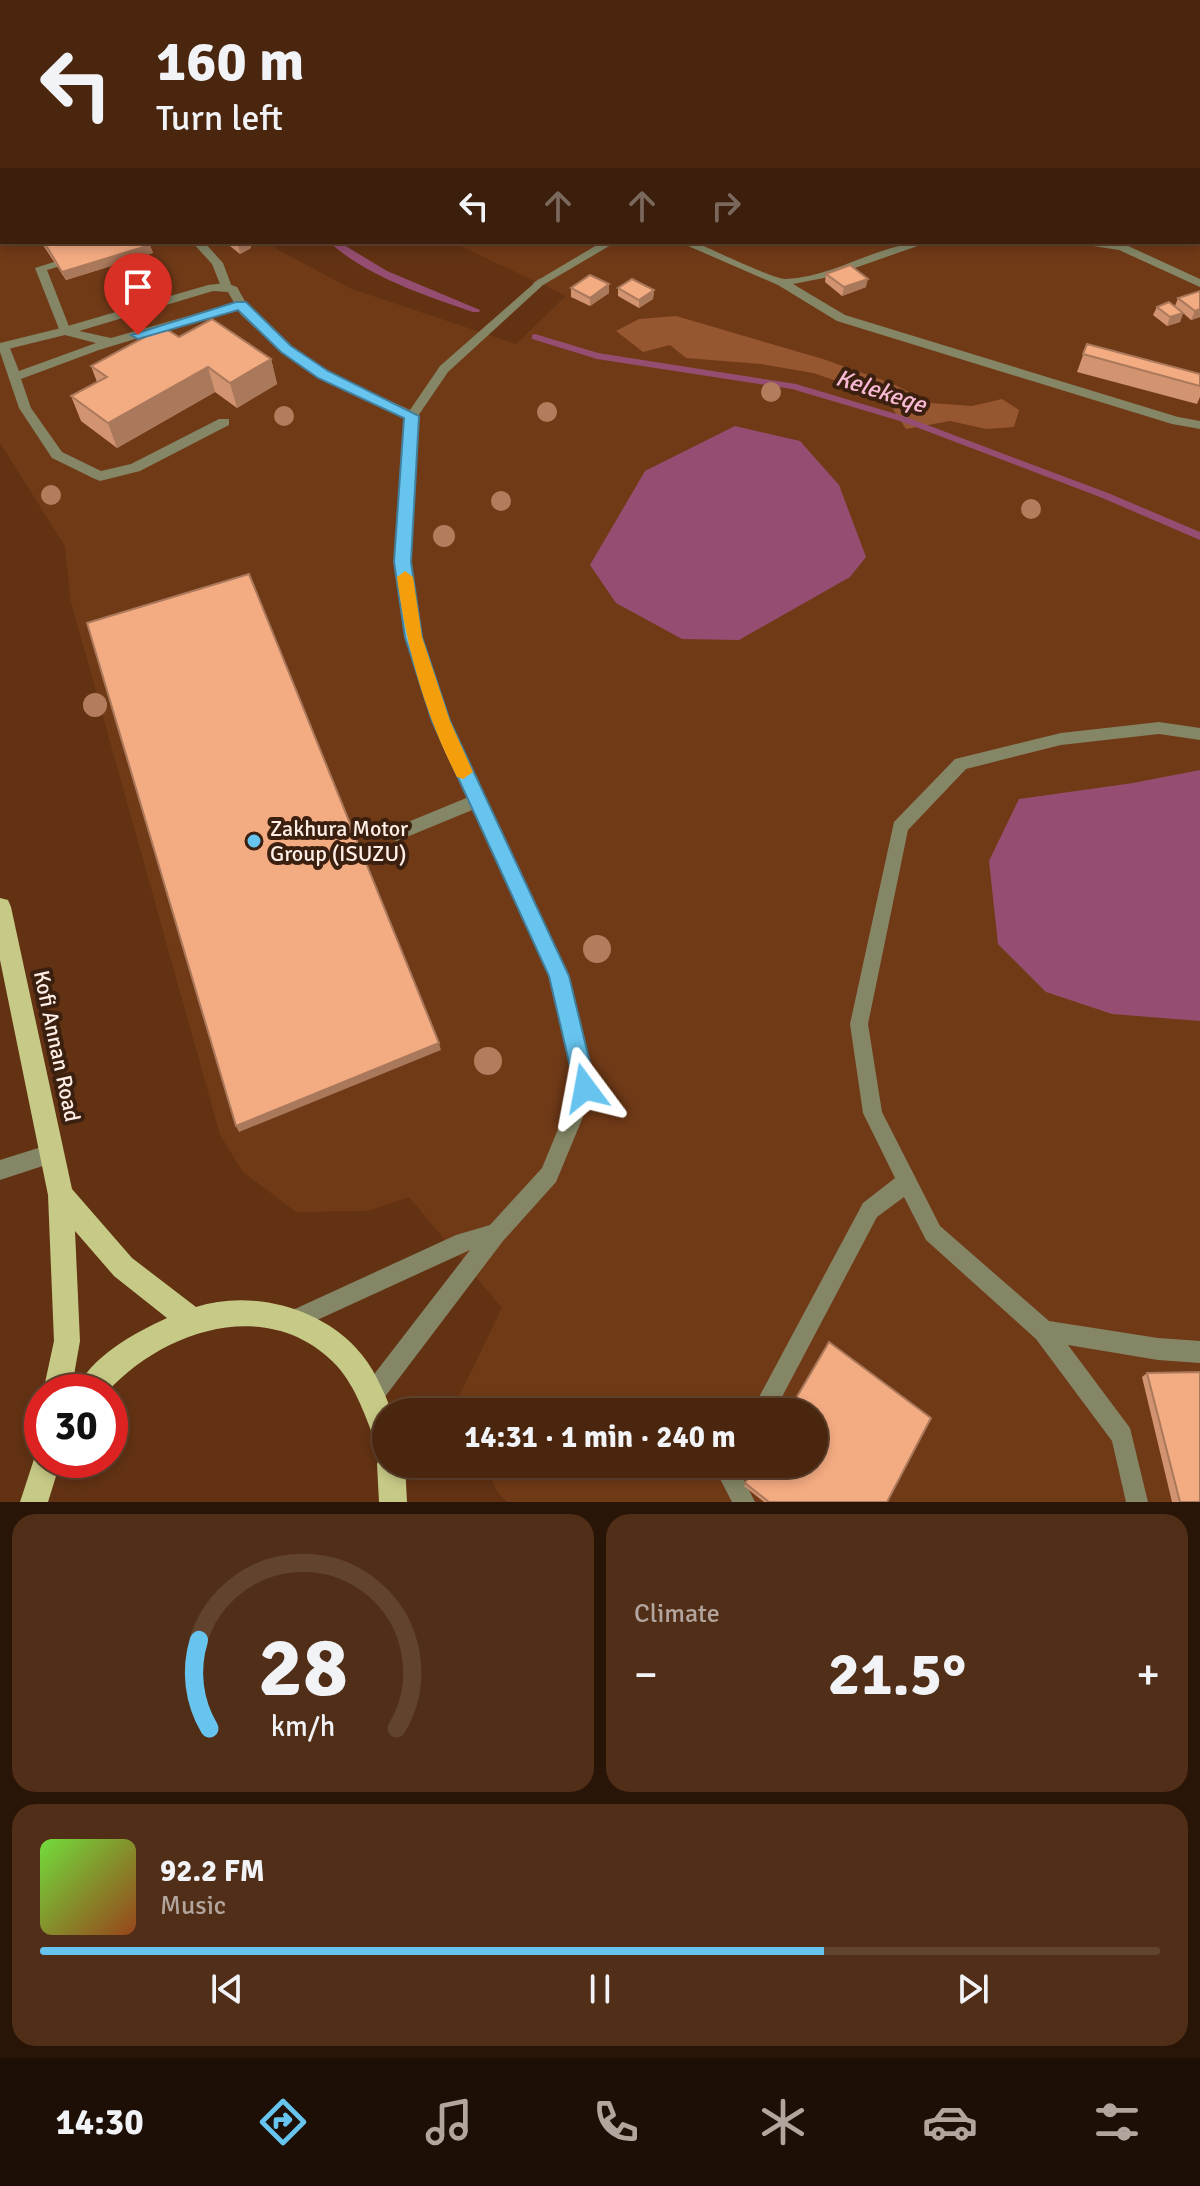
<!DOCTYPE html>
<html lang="en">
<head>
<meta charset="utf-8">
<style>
  :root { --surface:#4a260e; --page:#512e17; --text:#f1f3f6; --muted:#b2a59e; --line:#61432e; --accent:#67c4ef }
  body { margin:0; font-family:Signika,sans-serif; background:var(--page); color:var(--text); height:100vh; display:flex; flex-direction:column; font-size:30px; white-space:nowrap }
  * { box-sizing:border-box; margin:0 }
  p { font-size:26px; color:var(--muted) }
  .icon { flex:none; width:44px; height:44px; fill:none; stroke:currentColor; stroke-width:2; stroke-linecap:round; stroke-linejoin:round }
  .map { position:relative; height:1502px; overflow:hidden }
  .drawer { display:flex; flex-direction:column; gap:12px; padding:12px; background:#291508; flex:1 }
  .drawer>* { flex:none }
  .guide { position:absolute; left:0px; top:0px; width:1200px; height:244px; box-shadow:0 4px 12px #0003,0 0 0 2px var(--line); background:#4a260e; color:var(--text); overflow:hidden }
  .speed { position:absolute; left:24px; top:1374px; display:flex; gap:16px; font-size:40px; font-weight:700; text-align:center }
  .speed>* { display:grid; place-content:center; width:104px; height:104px; border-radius:50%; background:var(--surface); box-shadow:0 4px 12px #0003,0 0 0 2px var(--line); line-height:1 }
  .speed .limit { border:12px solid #d22; background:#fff; color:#111 }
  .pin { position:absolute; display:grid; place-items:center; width:68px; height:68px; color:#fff; margin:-82px -34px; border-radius:50% 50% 50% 0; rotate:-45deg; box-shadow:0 0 8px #0007 }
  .pin .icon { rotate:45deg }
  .me { position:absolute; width:88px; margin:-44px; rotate:347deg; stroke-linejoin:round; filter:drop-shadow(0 0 6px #0008) }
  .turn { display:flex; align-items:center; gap:28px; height:168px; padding:0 24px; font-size:36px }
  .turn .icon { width:104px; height:104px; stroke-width:2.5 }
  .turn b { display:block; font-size:56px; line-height:68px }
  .lanes { display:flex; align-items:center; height:76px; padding:0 24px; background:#0003; justify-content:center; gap:40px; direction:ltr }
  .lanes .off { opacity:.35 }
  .big { font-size:60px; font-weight:700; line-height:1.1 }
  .drawer .tile { flex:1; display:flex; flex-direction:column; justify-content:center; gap:12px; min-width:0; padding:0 28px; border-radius:24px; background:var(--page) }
  .drawer .dial { align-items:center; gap:0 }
  .dial svg { height:208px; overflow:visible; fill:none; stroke:var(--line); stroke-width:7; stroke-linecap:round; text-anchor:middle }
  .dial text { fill:var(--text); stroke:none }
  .song { display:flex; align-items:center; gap:24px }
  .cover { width:96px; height:96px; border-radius:12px; background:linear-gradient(135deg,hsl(100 70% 55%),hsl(20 70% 35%)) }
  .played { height:8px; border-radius:4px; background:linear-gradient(90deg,var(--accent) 70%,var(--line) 70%) }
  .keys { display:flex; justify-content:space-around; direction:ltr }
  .heat { display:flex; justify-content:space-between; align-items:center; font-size:44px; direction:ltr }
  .drawer .tiles { flex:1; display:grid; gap:12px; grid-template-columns:1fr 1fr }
  .tile:last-child { grid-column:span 2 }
  .trip { position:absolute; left:372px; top:1398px; width:456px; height:80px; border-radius:40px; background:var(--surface); box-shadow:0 4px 12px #0003,0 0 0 2px var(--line); font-weight:700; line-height:80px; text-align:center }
  .tabs { display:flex; height:128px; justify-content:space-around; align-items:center; background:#1e0f06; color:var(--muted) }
  .tabs .icon { width:56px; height:56px }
  .tabs .on { color:var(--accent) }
  .tabs b { font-size:36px; color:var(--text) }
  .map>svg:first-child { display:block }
  .built { fill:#703a17 }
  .green { fill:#955630 }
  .water { fill:#954e71 }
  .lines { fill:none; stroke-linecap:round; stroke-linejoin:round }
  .stream { fill:#954e71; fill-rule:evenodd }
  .service { fill:#848666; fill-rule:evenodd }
  .minor { fill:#848666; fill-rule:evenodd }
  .primary { fill:#c7ca86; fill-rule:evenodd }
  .tree { fill:#b37d5d }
  .wall { fill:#d19370 }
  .shaded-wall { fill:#aa785b }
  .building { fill:#f3ab82; stroke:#aa785b; stroke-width:2 }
  .route { fill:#67c4ef; stroke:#437f9b; stroke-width:2 }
  .slow { fill:#f59e0b }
  .poi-dot { fill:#67c4ef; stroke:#3b1f0f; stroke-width:3 }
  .labels { text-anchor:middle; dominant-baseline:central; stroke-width:8; stroke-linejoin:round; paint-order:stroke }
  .poi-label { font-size:22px; fill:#ffefe7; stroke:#3b1f0f; text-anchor:start }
  .street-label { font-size:22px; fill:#ffefe7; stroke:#3b1f0f }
  .water-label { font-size:24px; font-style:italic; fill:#f8b9d5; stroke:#3b1f0f }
</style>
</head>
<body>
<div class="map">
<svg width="1200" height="1502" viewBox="0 0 1200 1502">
  <rect width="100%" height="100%" fill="#623213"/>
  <path class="built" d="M 454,0 L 1200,0 L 1200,1502 L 507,1502 L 496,1490 L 486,1464 L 814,1464 L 814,1412 L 465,1412 L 459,1396 L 502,1308 L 409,1197 L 368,1211 L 296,1212 L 243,1172 L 220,1135 L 71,602 L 65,546 L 0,443 L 0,49 L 2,242 L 271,242 L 278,250 L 352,289 L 516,344 L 566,296 L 452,242 L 1198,242 L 1198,2 Z"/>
  <path class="green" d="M 676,316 L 823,359 L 891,383 L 931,403 L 972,406 L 1002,399 L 1019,410 L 1014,427 L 986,429 L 950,421 L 906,429 L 885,397 L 813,373 L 761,364 L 686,358 L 670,345 L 643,352 L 616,331 L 639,319 Z"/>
  <path class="water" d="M 735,426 L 800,441 L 839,485 L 866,557 L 850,577 L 739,640 L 682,639 L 616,603 L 590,565 L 645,471 Z
    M 1200,770 L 1200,1021 L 1112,1014 L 1046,992 L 998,944 L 989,861 L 1019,799 L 1133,783 Z"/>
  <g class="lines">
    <path class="stream" d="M 0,4 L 2,4 L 2,9 L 0,9 Z
      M 329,242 L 339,242 L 387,271 L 480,310 L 479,312 L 473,312 C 424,295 368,277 329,242 Z
      M 535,334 L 598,353 L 796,384 L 906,417 L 1108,493 L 1200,532 L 1200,540 L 1100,497 L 900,421 L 792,389 L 597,359 L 532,339 L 532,335 Z"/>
    <path class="service" d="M 627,0 L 637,0 L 639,2 L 629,2 Z
      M 914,0 L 933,0 L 912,2 Z
      M 192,242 L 204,242 L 223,263 L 232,287 L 230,289 L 222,289 L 212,264 Z
      M 602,242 L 616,242 L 543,285 L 535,285 L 533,283 Z
      M 679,242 L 695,242 C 711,249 773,279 786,279 C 836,277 880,242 929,242 L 829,277 L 793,284 L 845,315 L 1178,417 L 1200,421 L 1200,429 L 1172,424 L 837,321 L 778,285 Z
      M 1081,242 L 1126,245 L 1200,279 L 1200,287 L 1119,250 L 1087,245 Z
      M 73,256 L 79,259 L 77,261 L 47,270 L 70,329 L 111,338 L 241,301 L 247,305 L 99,350 L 21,379 L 31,408 L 62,452 L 101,471 L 131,464 L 219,419 L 229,419 L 229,425 L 140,471 L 100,481 L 95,479 L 52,458 L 19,408 L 0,352 L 0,343 L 8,343 L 19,371 L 96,343 L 61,334 L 35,268 Z
      M 1159,722 L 1200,728 L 1200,740 L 1159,734 L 1061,745 L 966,769 L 908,830 L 868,1024 L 882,1112 L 940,1226 L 1049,1321 L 1158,1338 L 1200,1341 L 1200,1363 L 1158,1360 L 1068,1345 L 1130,1428 L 1148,1502 L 1126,1502 L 1112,1441 L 1036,1339 L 926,1240 L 904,1197 L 877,1217 L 774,1412 L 751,1412 L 863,1203 L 895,1178 L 863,1113 L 850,1024 L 894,822 L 955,759 L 1061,733 Z
      M 476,794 L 482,796 L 484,801 L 482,806 L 397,841 L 391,839 L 389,834 L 391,829 Z
      M 51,1144 L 58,1147 L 61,1154 L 58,1161 L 0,1180 L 0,1160 Z
      M 719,1464 L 743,1464 L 740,1472 L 755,1502 L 732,1502 L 716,1471 Z"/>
    <path class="minor" d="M 372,0 L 382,0 L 382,2 L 372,2 Z
      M 539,279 L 543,281 L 543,285 L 448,372 L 418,416 L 410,562 L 420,637 L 449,721 L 568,976 L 595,1088 L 556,1182 L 503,1241 L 381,1402 L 373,1405 L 365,1402 L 362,1394 L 365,1386 L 470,1250 L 291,1332 L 284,1328 L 280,1321 L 284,1314 L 456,1235 L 490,1225 L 542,1168 L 575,1088 L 550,976 L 433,721 L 406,637 L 396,562 L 405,418 L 319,378 L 282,352 L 241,315 L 228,292 L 213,291 L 69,334 L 0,351 L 0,343 L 61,328 L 208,285 L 226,283 L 237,287 L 250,310 L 290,346 L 327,372 L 410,410 L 440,366 Z"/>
    <path class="primary" d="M 0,898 L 8,900 L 11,907 L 72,1189 L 132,1258 L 196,1307 C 249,1290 317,1306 356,1348 C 373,1366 383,1389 392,1412 L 386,1412 L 386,1447 L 376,1443 C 365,1416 357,1389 337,1366 C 270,1295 165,1329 107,1392 L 75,1392 C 90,1357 134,1333 167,1318 L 114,1276 L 75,1231 L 80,1341 L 71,1392 L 43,1392 L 54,1341 L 48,1195 L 0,960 Z
      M 42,1448 L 42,1460 L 61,1460 L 48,1502 L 20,1502 L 37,1450 Z
      M 386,1452 L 386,1464 L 405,1464 L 407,1502 L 379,1502 L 377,1464 L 381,1454 Z"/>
  </g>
  <g class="tree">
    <circle cx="771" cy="392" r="10"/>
    <circle cx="547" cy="412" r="10"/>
    <circle cx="284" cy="416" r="10"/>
    <circle cx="51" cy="495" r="10"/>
    <circle cx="501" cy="501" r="10"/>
    <circle cx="1031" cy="509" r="10"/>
    <circle cx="444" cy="536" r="11"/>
    <circle cx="95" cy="705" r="12"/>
    <circle cx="597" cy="949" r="14"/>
    <circle cx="488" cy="1061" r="14"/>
  </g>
  <path class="wall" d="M 259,0 L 339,0 L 339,2 L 259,2 Z
    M 647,0 L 703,0 L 703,2 L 649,2 Z
    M 953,0 L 1086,0 L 1079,2 L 952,2 Z
    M 1200,0 L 1200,240 L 1198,239 L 1198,2 Z
    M 0,44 L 2,45 L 2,99 L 0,98 Z
    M 2,99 L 2,161 L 0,160 L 0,100 Z
    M 41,242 L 148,242 L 153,253 L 66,280 Z
    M 225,242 L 250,242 L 251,248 L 240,254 Z
    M 826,274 L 866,287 L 842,296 L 825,282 Z
    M 571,288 L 609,293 L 590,306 L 571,297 Z
    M 618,288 L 654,290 L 653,299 L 639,308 L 618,296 Z
    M 1200,291 L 1200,317 L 1191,320 L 1183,313 L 1180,322 L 1167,326 L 1153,315 L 1157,307 L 1175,306 L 1178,298 Z
    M 179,337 L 271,359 L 277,384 L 237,408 L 215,392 L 117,448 L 81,421 L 71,396 L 97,382 L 91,366 Z
    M 1087,344 L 1200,374 L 1200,397 L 1197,404 L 1077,372 Z
    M 1147,1373 L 1200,1502 L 1172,1502 L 1142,1377 Z
    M 756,1464 L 887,1502 L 764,1502 L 744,1486 Z"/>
  <path class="shaded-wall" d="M 666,0 L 703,0 L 703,2 L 666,2 Z
    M 1010,0 L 1086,0 L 1079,2 L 1004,2 Z
    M 2,45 L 2,64 L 0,65 L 0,46 Z
    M 244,242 L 250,242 L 251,248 L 240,254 L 238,245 Z
    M 150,245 L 153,253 L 66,280 L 62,272 Z
    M 868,279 L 866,287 L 842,296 L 844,287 Z
    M 609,284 L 609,293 L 590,306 L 590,298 Z
    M 654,290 L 653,299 L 639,308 L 639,300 Z
    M 1200,309 L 1200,317 L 1191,320 L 1195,311 Z
    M 1183,313 L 1180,322 L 1167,326 L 1170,317 Z
    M 271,359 L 277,384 L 237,408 L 230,383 Z
    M 208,367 L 215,392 L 117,448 L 108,423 Z
    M 439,1043 L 441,1050 L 239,1132 L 236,1126 Z"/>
  <path class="building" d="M 101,0 L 114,0 L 113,2 L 100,2 Z
    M 259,0 L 337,0 L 336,1 Z
    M 577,0 L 624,0 L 627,2 L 570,2 Z
    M 985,0 L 1010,0 L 1004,2 L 988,2 Z
    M 1108,0 L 1200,0 L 1200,137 L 1198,136 L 1198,2 L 1102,2 Z
    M 0,58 L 2,59 L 2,85 L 0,84 Z
    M 2,99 L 2,147 L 0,146 L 0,100 Z
    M 1200,157 L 1200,210 L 1198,208 L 1198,158 Z
    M 44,242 L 148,242 L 150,245 L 62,272 Z
    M 850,265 L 868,279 L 844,287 L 826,274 Z
    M 590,275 L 609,284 L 590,298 L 571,288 Z
    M 632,279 L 654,290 L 639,300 L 618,288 Z
    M 1200,291 L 1200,309 L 1195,311 L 1178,298 Z
    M 1169,302 L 1183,313 L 1170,317 L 1157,307 Z
    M 212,319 L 271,359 L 230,383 L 208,367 L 108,423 L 71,396 L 107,377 L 91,366 L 163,327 L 179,337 Z
    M 1087,344 L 1200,374 L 1200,386 L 1083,354 Z
    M 249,574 L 439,1043 L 236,1126 L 87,623 Z
    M 829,1342 L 931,1418 L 887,1502 L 769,1502 L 745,1483 L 756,1464 L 814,1464 L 814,1412 L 788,1412 Z
    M 1200,1372 L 1200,1502 L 1180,1502 L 1147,1373 Z"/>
  <path class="route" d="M 236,302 L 246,302 L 291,346 L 328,371 L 419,416 L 411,562 L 422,637 L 450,721 L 569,976 L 596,1088 L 593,1095 L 585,1098 L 578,1095 L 575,1088 L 549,976 L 432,721 L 405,637 L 394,562 L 404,418 L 318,378 L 281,352 L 238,310 L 138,339 L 131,335 Z"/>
  <path class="slow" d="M 405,571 L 413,577 L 422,637 L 450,721 L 473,772 L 463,779 L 457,777 C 425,714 406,647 397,577 Z"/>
  <circle class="poi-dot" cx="254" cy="841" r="8"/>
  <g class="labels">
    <g class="poi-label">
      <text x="270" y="828">Zakhura Motor<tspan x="270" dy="25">Group (ISUZU)</tspan></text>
    </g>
    <g class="street-label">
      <text transform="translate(57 1046) rotate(78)">Kofi Annan Road</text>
    </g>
    <g class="water-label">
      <text transform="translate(881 391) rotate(18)">Kelekeqe</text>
    </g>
  </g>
</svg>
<div class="speed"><div class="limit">30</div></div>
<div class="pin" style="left:138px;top:335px;background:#d93025"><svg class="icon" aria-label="arrive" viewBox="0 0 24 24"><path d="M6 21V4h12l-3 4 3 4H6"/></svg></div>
<svg class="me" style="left:585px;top:1088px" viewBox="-20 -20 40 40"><path d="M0-17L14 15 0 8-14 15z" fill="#67c4ef" stroke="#fff" stroke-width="4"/></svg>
<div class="trip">14:31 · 1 min · 240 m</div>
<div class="guide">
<div class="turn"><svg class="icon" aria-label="left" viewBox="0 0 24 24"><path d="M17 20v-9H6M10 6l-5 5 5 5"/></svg><div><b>160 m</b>Turn left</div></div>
<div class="lanes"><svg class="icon" aria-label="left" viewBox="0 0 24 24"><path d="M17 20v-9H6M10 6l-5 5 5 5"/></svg><svg class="icon off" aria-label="ahead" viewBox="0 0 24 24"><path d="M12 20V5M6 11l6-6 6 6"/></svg><svg class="icon off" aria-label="ahead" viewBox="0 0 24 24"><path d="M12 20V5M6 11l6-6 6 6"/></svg><svg class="icon off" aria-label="right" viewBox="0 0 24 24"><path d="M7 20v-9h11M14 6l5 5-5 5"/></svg></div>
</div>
</div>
<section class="drawer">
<div class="tiles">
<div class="tile dial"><svg viewBox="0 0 100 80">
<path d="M14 69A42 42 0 1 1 86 69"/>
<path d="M14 69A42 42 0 0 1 10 35" stroke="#67c4ef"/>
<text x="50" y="56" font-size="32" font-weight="700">28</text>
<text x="50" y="72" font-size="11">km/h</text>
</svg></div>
<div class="tile"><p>Climate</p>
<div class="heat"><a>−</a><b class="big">21.5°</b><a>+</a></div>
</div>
<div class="tile">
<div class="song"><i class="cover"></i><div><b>92.2 FM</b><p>Music</p></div></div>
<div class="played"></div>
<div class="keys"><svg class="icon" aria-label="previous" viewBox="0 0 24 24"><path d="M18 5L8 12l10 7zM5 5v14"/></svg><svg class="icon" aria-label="pause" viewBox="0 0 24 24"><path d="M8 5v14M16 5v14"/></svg><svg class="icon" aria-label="next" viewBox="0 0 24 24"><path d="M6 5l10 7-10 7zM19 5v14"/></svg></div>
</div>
</div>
</section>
<nav class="tabs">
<b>14:30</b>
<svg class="icon on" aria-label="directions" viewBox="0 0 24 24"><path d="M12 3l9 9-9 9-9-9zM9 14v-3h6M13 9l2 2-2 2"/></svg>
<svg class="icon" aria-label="music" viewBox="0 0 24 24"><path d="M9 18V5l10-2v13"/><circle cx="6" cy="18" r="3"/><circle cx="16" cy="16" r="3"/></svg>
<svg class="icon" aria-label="phone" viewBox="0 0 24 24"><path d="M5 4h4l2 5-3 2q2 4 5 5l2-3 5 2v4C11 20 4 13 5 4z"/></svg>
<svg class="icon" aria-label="climate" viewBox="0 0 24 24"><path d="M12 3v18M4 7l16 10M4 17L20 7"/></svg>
<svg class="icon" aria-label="car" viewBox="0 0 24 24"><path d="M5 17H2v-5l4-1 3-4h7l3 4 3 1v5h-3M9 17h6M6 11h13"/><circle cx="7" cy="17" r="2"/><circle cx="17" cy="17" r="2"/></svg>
<svg class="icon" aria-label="filters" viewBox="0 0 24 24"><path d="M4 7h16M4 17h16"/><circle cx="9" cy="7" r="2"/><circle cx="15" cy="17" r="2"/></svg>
</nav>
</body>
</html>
